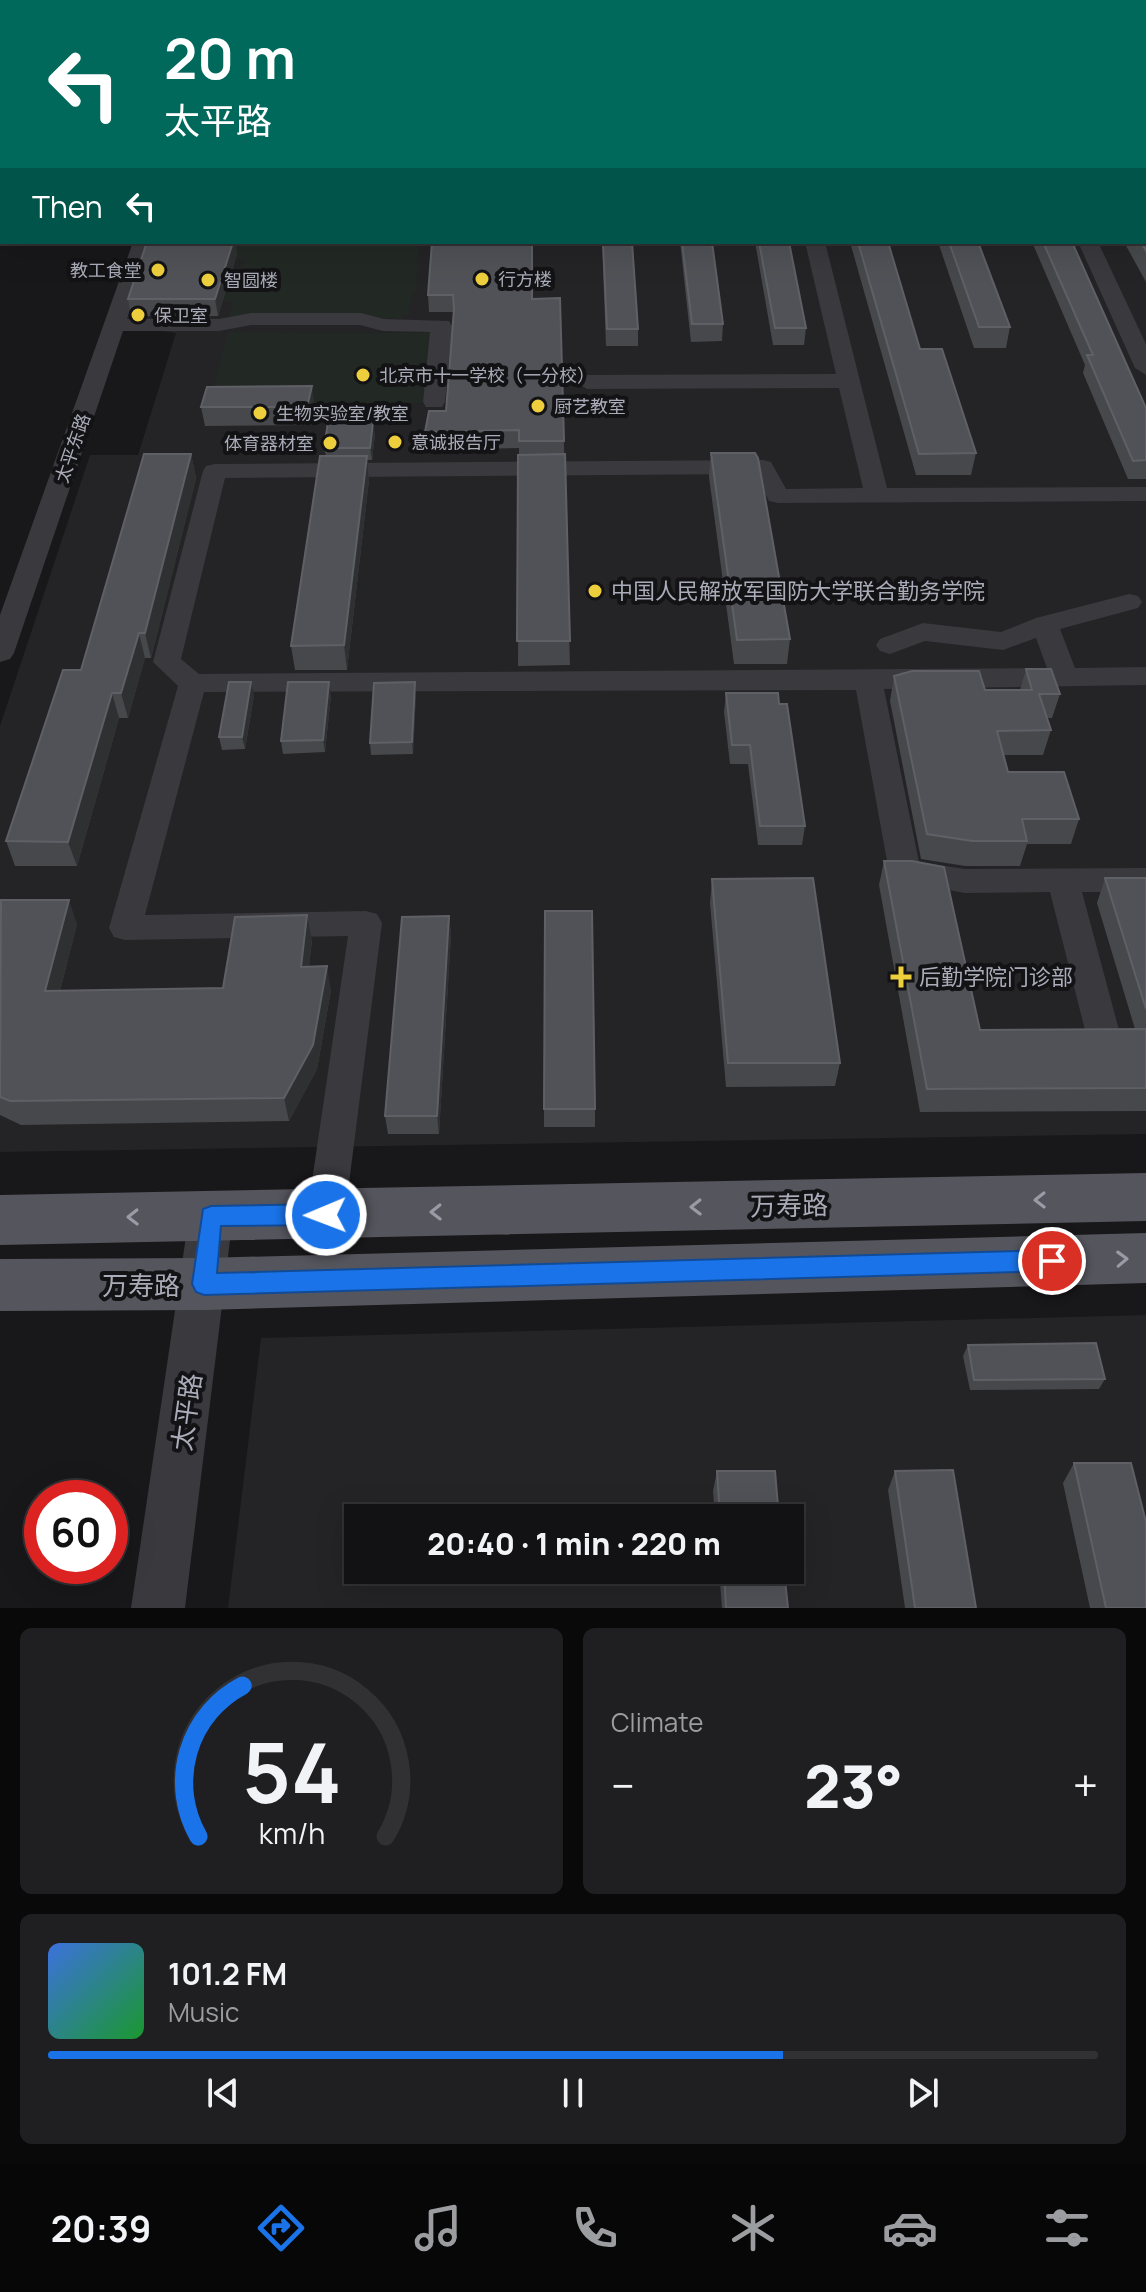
<!DOCTYPE html>
<html lang="en">
<head>
<meta charset="utf-8">
<style>
  :root { --surface:#121113; --page:#1f1f21; --text:#f1f3f6; --muted:#9c9da0; --line:#313133; --accent:#1a73e8 }
  body { margin:0; font-family:Manrope,"Noto Sans SC",sans-serif; background:var(--page); color:var(--text); height:100vh; display:flex; flex-direction:column; font-size:30px; white-space:nowrap }
  * { box-sizing:border-box; margin:0 }
  p { font-size:26px; color:var(--muted) }
  .icon { flex:none; width:44px; height:44px; fill:none; stroke:currentColor; stroke-width:2; stroke-linecap:round; stroke-linejoin:round }
  .map { position:relative; height:1608px; overflow:hidden }
  .drawer { display:flex; flex-direction:column; gap:20px; padding:20px; background:#0a090a; flex:1 }
  .drawer>* { flex:none }
  .hud { position:absolute; left:0px; top:0px; width:1146px; height:244px; box-shadow:0 8px 32px #0002,0 0 0 2px var(--line); background:#00695c; color:#fff; overflow:hidden }
  .speed { position:absolute; left:24px; top:1480px; display:flex; gap:16px; font-size:40px; font-weight:700; text-align:center }
  .speed>* { display:grid; place-content:center; width:104px; height:104px; border-radius:50%; background:var(--surface); box-shadow:0 8px 32px #0002,0 0 0 2px var(--line); line-height:1 }
  .speed .limit { border:12px solid #d22; background:#fff; color:#111 }
  .pin { position:absolute; display:grid; place-items:center; width:68px; height:68px; color:#fff; margin:-34px; border:4px solid #fff; border-radius:50%; box-shadow:0 2px 8px #0007 }
  .me { position:absolute; width:88px; margin:-44px; rotate:269deg; stroke-linejoin:round; filter:drop-shadow(0 0 6px #0008) }
  .turn { display:flex; align-items:center; gap:28px; height:168px; padding:0 32px; font-size:36px }
  .turn .icon { width:104px; height:104px; stroke-width:2.5 }
  .turn b { display:block; font-size:56px; line-height:68px }
  .then { display:flex; align-items:center; height:76px; padding:0 32px; background:#0003; gap:16px; font-size:30px }
  .big { font-size:60px; font-weight:800; line-height:1.1 }
  .drawer .widget { flex:1; display:flex; flex-direction:column; justify-content:center; gap:12px; min-width:0; padding:0 28px; border-radius:12px; background:var(--page) }
  .drawer .dial { align-items:center; gap:0 }
  .dial svg { height:208px; overflow:visible; fill:none; stroke:var(--line); stroke-width:7; stroke-linecap:round; text-anchor:middle }
  .dial text { fill:var(--text); stroke:none }
  .song { display:flex; align-items:center; gap:24px }
  .cover { width:96px; height:96px; border-radius:12px; background:linear-gradient(135deg,hsl(220 70% 55%),hsl(130 70% 35%)) }
  .played { height:8px; border-radius:4px; background:linear-gradient(90deg,var(--accent) 70%,var(--line) 70%) }
  .keys { display:flex; justify-content:space-around; direction:ltr }
  .heat { display:flex; justify-content:space-between; align-items:center; font-size:44px; direction:ltr }
  .drawer .tiles { flex:1; display:grid; gap:20px; grid-template-columns:1fr 1fr }
  .widget:last-child { grid-column:span 2 }
  .trip { position:absolute; left:344px; top:1504px; width:460px; height:80px; border-radius:0px; background:var(--surface); box-shadow:0 8px 32px #0002,0 0 0 2px var(--line); font-weight:800; line-height:80px; text-align:center }
  .menu { display:flex; height:128px; justify-content:space-around; align-items:center; background:#070708; color:var(--muted) }
  .menu .icon { width:56px; height:56px }
  .menu .active { color:var(--accent) }
  .menu b { font-size:36px; color:var(--text) }
  .map>svg:first-child { display:block }
  .built { fill:#242326; fill-rule:evenodd }
  .green { fill:#222924 }
  .lines { fill:none; stroke-linecap:round; stroke-linejoin:round }
  .minor { fill:#39393e; fill-rule:evenodd }
  .tertiary { fill:#39393e; fill-rule:evenodd }
  .primary { fill:#55555d; fill-rule:evenodd }
  .trunk { fill:#5d5e66; fill-rule:evenodd }
  .wall { fill:#46484b }
  .shaded-wall { fill:#2f3032 }
  .building { fill:#515257; stroke:#5f6066; stroke-width:2 }
  .oneway { stroke:#999ba7 }
  .route { fill:#1a73e8; stroke:#114b97; stroke-width:2 }
  .poi-dot { fill:#edce3c; stroke:#131214; stroke-width:3 }
  .labels { text-anchor:middle; dominant-baseline:central; stroke-width:8; stroke-linejoin:round; paint-order:stroke }
  .far-poi-label { font-size:18px; fill:#aaacb9; stroke:#131214; text-anchor:start }
  .far-street-label { font-size:18px; fill:#aaacb9; stroke:#131214 }
  .poi-label { font-size:22px; fill:#aaacb9; stroke:#131214; text-anchor:start }
  .near-street-label { font-size:26px; fill:#aaacb9; stroke:#131214 }
</style>
</head>
<body>
<div class="map">
<svg width="1146" height="1608" viewBox="0 0 1146 1608">
  <rect width="100%" height="100%" fill="#181719"/>
  <path class="built" d="M 1146,212 L 1146,1134 L 0,1152 L 0,726 L 90,455 L 138,455 L 176,333 L 121,326 L 148,242 L 1144,242 Z
    M 1146,1315 L 1146,1608 L 228,1608 L 261,1338 ZM 358,1518 L 790,1518 L 790,1570 L 358,1570 Z"/>
  <path class="green" d="M 237,242 L 416,242 L 419,244 L 416,292 L 412,293 L 409,314 L 404,314 L 403,318 L 229,317 L 233,301 L 222,301 L 228,284 L 237,284 L 239,281 L 244,259 L 236,259 L 234,253 Z
    M 228,332 L 431,333 L 424,403 L 209,405 Z"/>
  <g class="lines">
    <path class="minor" d="M 0,74 L 2,74 L 2,84 L 0,84 Z
      M 2,183 L 2,198 L 0,199 L 0,184 Z
      M 0,228 L 2,228 L 2,240 L 0,240 Z
      M 133,242 L 153,242 L 127,319 L 219,319 L 251,313 L 361,313 L 384,319 L 449,321 L 452,326 L 445,402 L 442,407 L 426,407 L 423,402 L 430,332 L 383,331 L 360,325 L 251,325 L 219,331 L 123,331 L 14,653 L 10,659 L 0,662 L 0,615 Z
      M 805,242 L 825,242 L 887,488 L 1146,487 L 1146,501 L 778,503 L 769,501 L 755,474 L 225,478 L 181,659 L 199,674 L 1047,668 L 1036,638 L 1003,650 L 925,641 L 890,654 L 880,651 L 876,645 L 880,639 L 923,623 L 1001,632 L 1036,618 L 1129,594 L 1138,596 L 1142,602 L 1138,608 L 1060,629 L 1075,668 L 1146,667 L 1146,685 L 884,689 L 919,862 L 965,869 L 1146,868 L 1146,892 L 1082,892 L 1119,1030 L 1114,1040 L 1102,1044 L 1090,1040 L 1085,1030 L 1050,892 L 965,893 L 894,880 L 889,872 L 856,690 L 204,692 L 145,915 L 366,911 L 377,914 L 382,923 L 345,1215 L 339,1227 L 326,1232 L 313,1227 L 307,1215 L 348,936 L 125,940 L 114,937 L 109,928 L 178,686 L 153,662 L 203,471 L 206,466 L 215,464 L 763,460 L 771,462 L 786,489 L 863,488 L 839,388 L 587,389 L 576,382 L 587,375 L 836,374 Z
      M 1078,242 L 1098,242 L 1146,344 L 1146,375 L 1135,368 Z"/>
    <path class="tertiary" d="M 1043,0 L 1061,0 L 1062,2 L 1044,2 Z
      M 1144,144 L 1146,145 L 1146,161 L 1144,160 Z
      M 211,1196 L 227,1202 L 233,1216 L 185,1608 L 131,1608 L 189,1216 L 195,1202 Z"/>
    <path class="primary" d="M 1146,1173 L 1146,1221 L 0,1245 L 0,1195 Z
      M 1146,1233 L 1146,1283 L 204,1310 L 0,1311 L 0,1259 L 204,1258 Z"/>
    <path class="trunk" d="M 1078,0 L 1102,0 L 1103,2 L 1079,2 Z
      M 1133,0 L 1146,0 L 1146,11 L 1144,2 Z
      M 1144,31 L 1146,31 L 1146,48 L 1144,48 Z
      M 1144,78 L 1146,79 L 1146,98 L 1144,97 Z
      M 1144,128 L 1146,129 L 1146,146 L 1144,146 Z"/>
  </g>
  <path class="wall" d="M 1146,210 L 1146,282 L 1124,242 L 1144,242 Z
    M 432,242 L 533,299 L 560,298 L 570,665 L 518,666 L 519,448 L 427,450 L 425,432 L 446,411 L 454,312 L 429,312 L 428,295 Z
    M 602,242 L 632,242 L 638,329 L 638,346 L 606,346 Z
    M 680,242 L 712,242 L 723,324 L 722,341 L 691,342 Z
    M 755,242 L 789,242 L 806,328 L 804,345 L 773,345 Z
    M 850,242 L 888,242 L 920,349 L 976,453 L 971,475 L 916,475 Z
    M 938,242 L 978,242 L 1010,327 L 1006,348 L 974,348 Z
    M 1032,242 L 1072,242 L 1146,408 L 1146,479 L 1128,479 L 1083,373 L 1085,365 Z
    M 237,254 L 218,316 L 131,316 L 128,299 Z
    M 314,404 L 309,425 L 205,426 L 201,407 Z
    M 375,434 L 372,460 L 367,460 L 369,480 L 347,670 L 295,670 L 291,646 L 326,456 L 324,448 Z
    M 711,453 L 790,639 L 787,664 L 734,664 L 709,477 Z
    M 191,454 L 196,478 L 151,658 L 145,658 L 128,718 L 119,718 L 77,866 L 15,866 L 6,841 L 81,670 Z
    M 1026,669 L 1060,694 L 1052,718 L 1047,718 L 1051,730 L 1043,755 L 1003,755 L 1008,772 L 1079,819 L 1071,844 L 1027,844 L 1020,866 L 965,866 L 921,859 L 890,701 L 894,676 L 985,690 L 1020,690 Z
    M 726,693 L 805,826 L 802,845 L 758,845 L 748,764 L 730,764 L 724,712 Z
    M 416,694 L 413,754 L 371,755 L 370,743 Z
    M 254,695 L 245,749 L 222,750 L 219,737 Z
    M 331,695 L 325,752 L 283,754 L 281,741 Z
    M 884,861 L 980,1030 L 1135,1029 L 1097,903 L 1105,878 L 1146,878 L 1146,1111 L 920,1112 L 879,885 Z
    M 712,879 L 840,1063 L 835,1086 L 726,1087 L 710,903 Z
    M 0,904 L 77,924 L 60,991 L 223,988 L 312,940 L 309,966 L 331,990 L 317,1069 L 289,1121 L 21,1125 L 0,1115 Z
    M 449,916 L 451,935 L 439,1134 L 388,1134 L 385,1116 Z
    M 544,1109 L 595,1109 L 595,1127 L 544,1127 Z
    M 968,1345 L 1105,1379 L 1099,1389 L 970,1390 L 963,1356 Z
    M 1074,1463 L 1146,1608 L 1090,1608 L 1063,1483 Z
    M 717,1471 L 779,1518 L 715,1518 L 713,1491 Z
    M 895,1471 L 976,1608 L 905,1608 L 888,1490 Z
    M 719,1570 L 784,1570 L 788,1608 L 722,1608 Z"/>
  <path class="shaded-wall" d="M 19,0 L 30,0 L 29,2 L 18,2 Z
    M 2,29 L 2,48 L 0,52 L 0,32 Z
    M 226,242 L 236,242 L 237,254 L 218,316 L 215,299 Z
    M 312,386 L 314,404 L 309,425 L 307,407 Z
    M 373,422 L 375,434 L 372,460 L 370,448 Z
    M 191,454 L 196,478 L 151,658 L 145,633 Z
    M 367,456 L 369,480 L 347,670 L 344,645 Z
    M 139,633 L 145,658 L 128,718 L 121,693 Z
    M 251,682 L 254,695 L 245,749 L 242,737 Z
    M 329,682 L 331,695 L 325,752 L 323,740 Z
    M 415,682 L 416,694 L 413,754 L 412,742 Z
    M 112,693 L 119,718 L 77,866 L 68,842 Z
    M 69,900 L 77,924 L 54,1015 L 45,991 Z
    M 307,915 L 312,940 L 306,991 L 301,967 Z
    M 449,916 L 451,935 L 439,1134 L 437,1116 Z
    M 327,966 L 331,990 L 317,1069 L 289,1121 L 284,1098 Z"/>
  <path class="building" d="M 0,0 L 19,0 L 18,2 L 2,2 L 2,29 L 0,32 Z
    M 136,0 L 297,0 L 297,2 L 135,2 Z
    M 335,0 L 553,0 L 553,2 L 335,2 Z
    M 678,0 L 911,0 L 911,2 L 678,2 Z
    M 1144,206 L 1146,210 L 1146,251 L 1141,242 L 1144,242 Z
    M 147,242 L 233,242 L 215,299 L 128,299 Z
    M 432,242 L 532,242 L 532,299 L 560,298 L 564,441 L 519,441 L 519,430 L 425,432 L 429,411 L 446,411 L 454,309 L 453,295 L 428,295 Z
    M 603,242 L 632,242 L 638,329 L 607,329 Z
    M 682,242 L 712,242 L 723,324 L 692,324 Z
    M 759,242 L 789,242 L 806,328 L 775,328 Z
    M 858,242 L 888,242 L 920,349 L 942,349 L 976,453 L 919,454 Z
    M 949,242 L 978,242 L 1010,327 L 979,327 Z
    M 1043,242 L 1072,242 L 1146,408 L 1146,460 L 1133,461 L 1087,355 L 1093,355 Z
    M 312,386 L 307,407 L 201,407 L 207,387 Z
    M 328,422 L 373,422 L 370,448 L 324,448 Z
    M 711,453 L 755,453 L 758,458 L 790,639 L 737,640 Z
    M 144,454 L 191,454 L 145,633 L 139,633 L 121,693 L 112,693 L 68,842 L 6,841 L 63,670 L 81,670 Z
    M 565,454 L 570,641 L 517,641 L 518,455 Z
    M 320,456 L 367,456 L 344,645 L 291,646 Z
    M 1026,669 L 1051,669 L 1060,694 L 1039,694 L 1051,730 L 997,731 L 1008,772 L 1064,772 L 1079,819 L 1022,819 L 1027,841 L 972,841 L 927,834 L 894,676 L 912,671 L 979,671 L 985,690 L 1032,690 Z
    M 229,682 L 251,682 L 242,737 L 219,737 Z
    M 288,682 L 329,682 L 323,740 L 281,741 Z
    M 415,682 L 412,742 L 370,743 L 374,683 Z
    M 726,693 L 778,693 L 779,704 L 787,704 L 805,826 L 760,826 L 750,745 L 732,745 Z
    M 884,861 L 912,861 L 944,867 L 980,1030 L 1146,1029 L 1146,1088 L 927,1089 Z
    M 813,878 L 840,1063 L 728,1063 L 712,879 Z
    M 1105,878 L 1146,878 L 1146,1009 Z
    M 1,900 L 69,900 L 45,991 L 223,988 L 235,917 L 307,915 L 301,967 L 327,966 L 313,1045 L 284,1098 L 10,1101 L 0,1097 Z
    M 545,911 L 592,911 L 595,1109 L 544,1109 Z
    M 449,916 L 437,1116 L 385,1116 L 402,917 Z
    M 1096,1343 L 1105,1379 L 974,1380 L 968,1345 Z
    M 1074,1463 L 1131,1463 L 1146,1522 L 1146,1608 L 1106,1608 Z
    M 953,1470 L 976,1608 L 915,1608 L 895,1471 Z
    M 717,1471 L 775,1471 L 779,1518 L 720,1518 Z
    M 724,1570 L 784,1570 L 788,1608 L 726,1608 Z"/>
  <defs><path id="oneway-chevron" d="M-2-3.5L2.5 0L-2 3.5" fill="none" stroke-width="1.6" stroke-linecap="round" stroke-linejoin="round" transform="scale(2)"/></defs>
  <g class="oneway">
    <use href="#oneway-chevron" transform="translate(1040 1200) rotate(179)"/>
    <use href="#oneway-chevron" transform="translate(696 1207) rotate(179)"/>
    <use href="#oneway-chevron" transform="translate(436 1212) rotate(179)"/>
    <use href="#oneway-chevron" transform="translate(133 1217) rotate(179)"/>
    <use href="#oneway-chevron" transform="translate(1122 1259) rotate(-2)"/>
  </g>
  <path class="route" d="M 326,1204 L 334,1207 L 337,1215 L 334,1222 L 326,1225 L 221,1226 L 217,1273 L 1052,1250 L 1060,1253 L 1063,1261 L 1060,1268 L 1052,1271 L 204,1295 L 196,1292 L 192,1284 L 203,1209 L 211,1206 Z"/>
  <g class="poi-dot">
    <circle cx="158" cy="270" r="8"/>
    <circle cx="482" cy="279" r="8"/>
    <circle cx="208" cy="280" r="8"/>
    <circle cx="138" cy="315" r="8"/>
    <circle cx="363" cy="375" r="8"/>
    <circle cx="538" cy="406" r="8"/>
    <circle cx="260" cy="413" r="8"/>
    <circle cx="395" cy="442" r="8"/>
    <circle cx="330" cy="443" r="8"/>
    <circle cx="595" cy="591" r="8"/>
    <path d="M897 965h8v8h8v8h-8v8h-8v-8h-8v-8h8z"/>
  </g>
  <g class="labels">
    <g class="far-poi-label">
      <text x="142" y="270" text-anchor="end">教工食堂</text>
      <text x="498" y="279">行方楼</text>
      <text x="224" y="280">智圆楼</text>
      <text x="154" y="315">保卫室</text>
      <text x="379" y="375">北京市十一学校（一分校）</text>
      <text x="554" y="406">厨艺教室</text>
      <text x="276" y="413">生物实验室/教室</text>
      <text x="411" y="442">意诚报告厅</text>
      <text x="314" y="443" text-anchor="end">体育器材室</text>
    </g>
    <g class="far-street-label">
      <text transform="translate(72 448) rotate(-71)">太平东路</text>
    </g>
    <g class="poi-label">
      <text x="611" y="591">中国人民解放军国防大学联合勤务学院</text>
      <text x="919" y="977">后勤学院门诊部</text>
    </g>
    <g class="near-street-label">
      <text transform="translate(789 1205) rotate(-1)">万寿路</text>
      <text x="141" y="1285">万寿路</text>
      <text transform="translate(186 1412) rotate(-82)">太平路</text>
    </g>
  </g>
</svg>
<div class="speed"><div class="limit">60</div></div>
<div class="pin" style="left:1052px;top:1261px;background:#d93025"><svg class="icon" aria-label="arrive" viewBox="0 0 24 24"><path d="M6 21V4h12l-3 4 3 4H6"/></svg></div>
<svg class="me" style="left:326px;top:1215px" viewBox="-20 -20 40 40"><circle r="17" fill="#1a73e8" stroke="#fff" stroke-width="3"/><path d="M0-11L8 9 0 5-8 9z" fill="#fff"/></svg>
<div class="trip">20:40 · 1 min · 220 m</div>
<div class="hud">
<div class="turn"><svg class="icon" aria-label="left" viewBox="0 0 24 24"><path d="M17 20v-9H6M10 6l-5 5 5 5"/></svg><div><b>20 m</b>太平路</div></div>
<div class="then">Then<svg class="icon" aria-label="left" viewBox="0 0 24 24"><path d="M17 20v-9H6M10 6l-5 5 5 5"/></svg></div>
</div>
</div>
<section class="drawer">
<div class="tiles">
<div class="widget dial"><svg viewBox="0 0 100 80">
<path d="M14 69A42 42 0 1 1 86 69"/>
<path d="M14 69A42 42 0 0 1 31 11" stroke="#1a73e8"/>
<text x="50" y="56" font-size="32" font-weight="700">54</text>
<text x="50" y="72" font-size="11">km/h</text>
</svg></div>
<div class="widget"><p>Climate</p>
<div class="heat"><a>−</a><b class="big">23°</b><a>+</a></div>
</div>
<div class="widget">
<div class="song"><i class="cover"></i><div><b>101.2 FM</b><p>Music</p></div></div>
<div class="played"></div>
<div class="keys"><svg class="icon" aria-label="previous" viewBox="0 0 24 24"><path d="M18 5L8 12l10 7zM5 5v14"/></svg><svg class="icon" aria-label="pause" viewBox="0 0 24 24"><path d="M8 5v14M16 5v14"/></svg><svg class="icon" aria-label="next" viewBox="0 0 24 24"><path d="M6 5l10 7-10 7zM19 5v14"/></svg></div>
</div>
</div>
</section>
<nav class="menu">
<b>20:39</b>
<svg class="icon active" aria-label="directions" viewBox="0 0 24 24"><path d="M12 3l9 9-9 9-9-9zM9 14v-3h6M13 9l2 2-2 2"/></svg>
<svg class="icon" aria-label="music" viewBox="0 0 24 24"><path d="M9 18V5l10-2v13"/><circle cx="6" cy="18" r="3"/><circle cx="16" cy="16" r="3"/></svg>
<svg class="icon" aria-label="phone" viewBox="0 0 24 24"><path d="M5 4h4l2 5-3 2q2 4 5 5l2-3 5 2v4C11 20 4 13 5 4z"/></svg>
<svg class="icon" aria-label="climate" viewBox="0 0 24 24"><path d="M12 3v18M4 7l16 10M4 17L20 7"/></svg>
<svg class="icon" aria-label="car" viewBox="0 0 24 24"><path d="M5 17H2v-5l4-1 3-4h7l3 4 3 1v5h-3M9 17h6M6 11h13"/><circle cx="7" cy="17" r="2"/><circle cx="17" cy="17" r="2"/></svg>
<svg class="icon" aria-label="filters" viewBox="0 0 24 24"><path d="M4 7h16M4 17h16"/><circle cx="9" cy="7" r="2"/><circle cx="15" cy="17" r="2"/></svg>
</nav>
</body>
</html>
